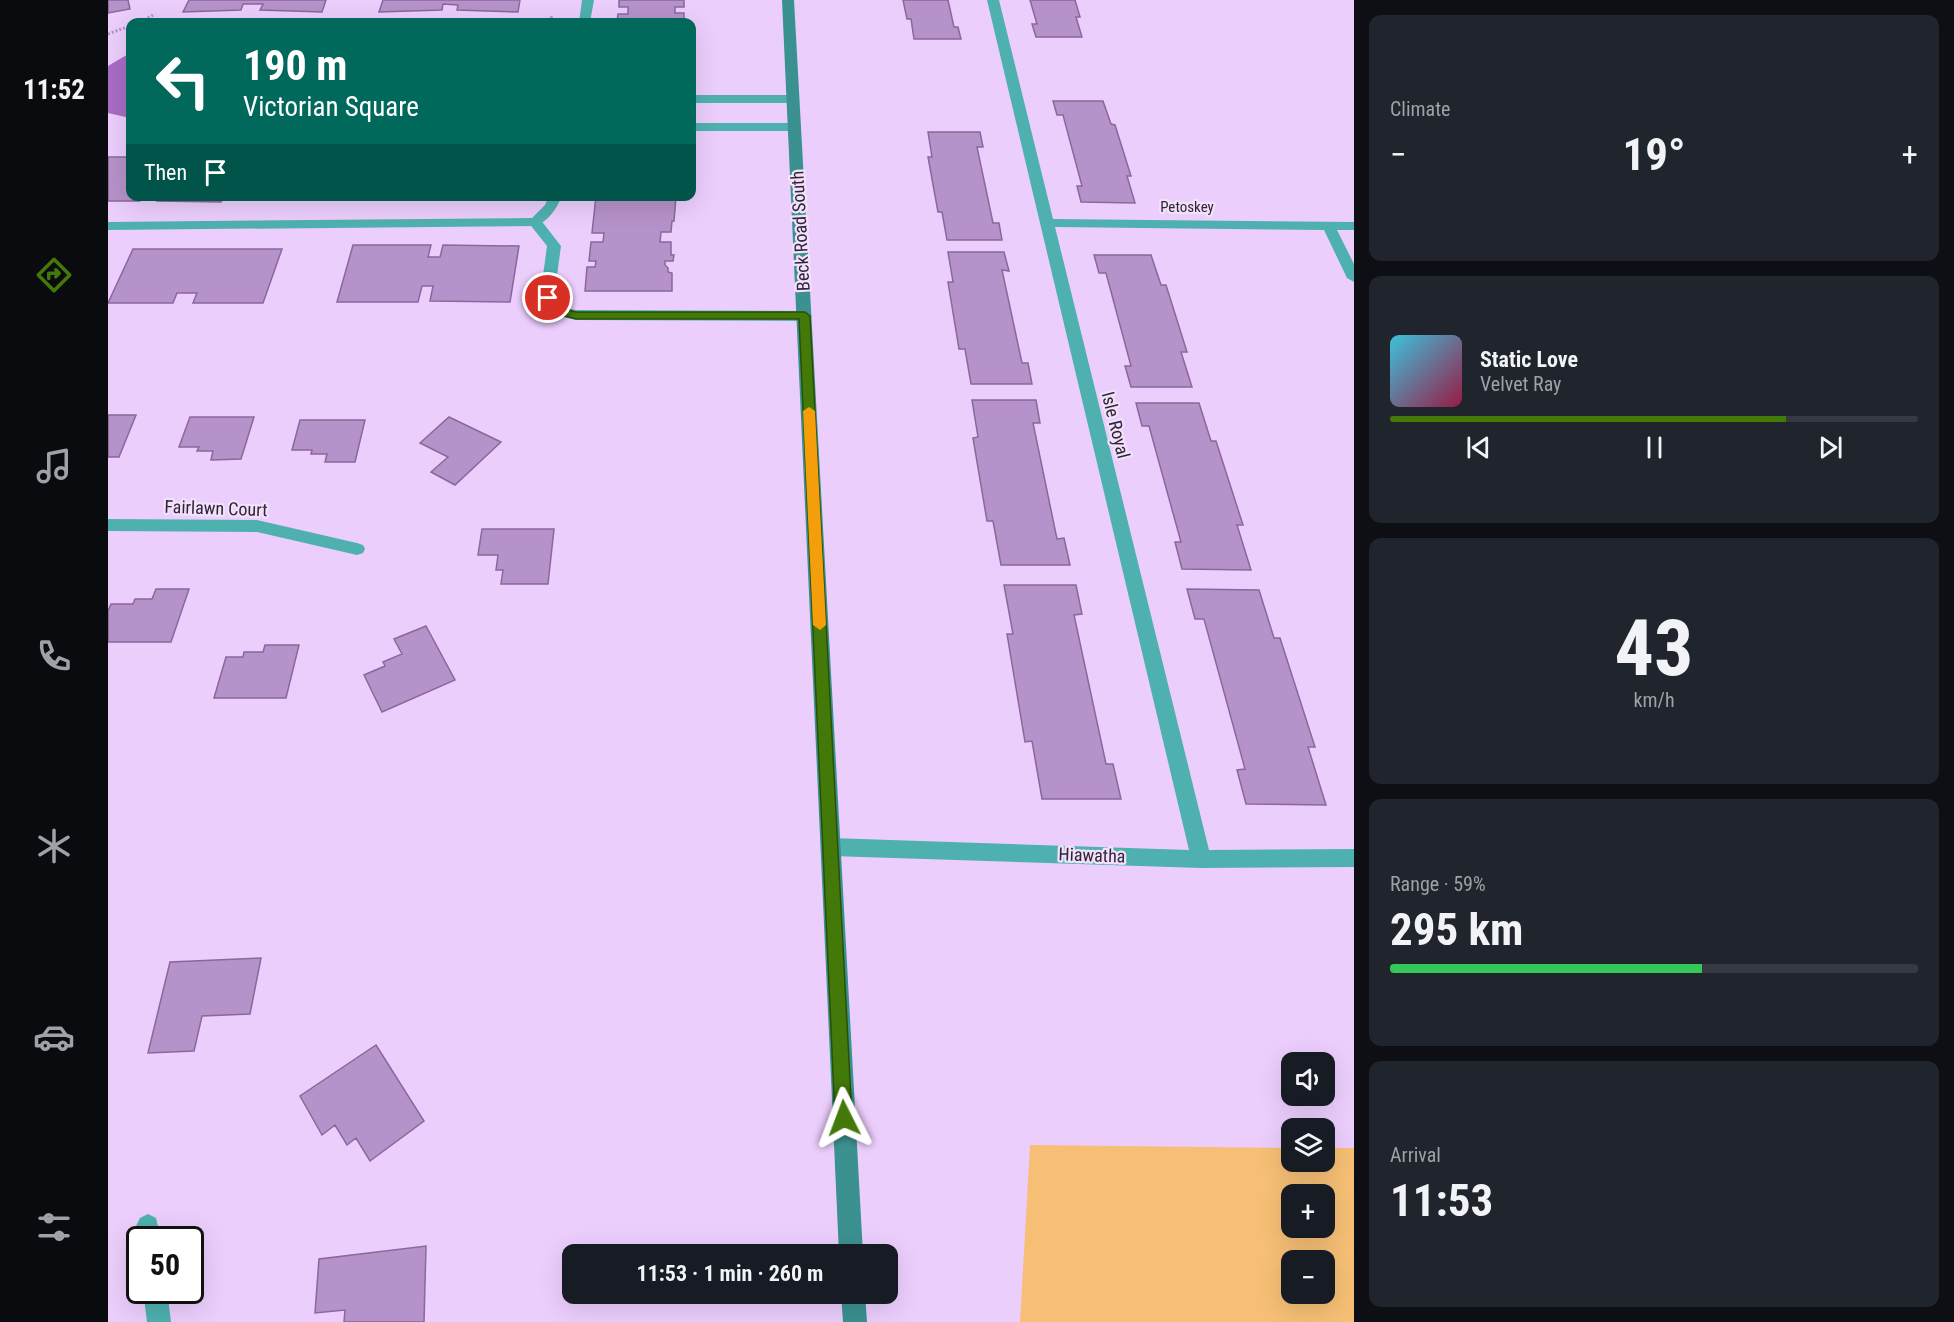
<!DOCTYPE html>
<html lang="en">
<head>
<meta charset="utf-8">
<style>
  :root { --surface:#171b24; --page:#20242c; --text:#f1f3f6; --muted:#9ea1a6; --line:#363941; --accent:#437908 }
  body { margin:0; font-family:"Roboto Condensed",sans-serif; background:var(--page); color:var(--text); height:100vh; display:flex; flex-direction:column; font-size:22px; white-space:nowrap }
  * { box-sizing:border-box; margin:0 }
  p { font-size:20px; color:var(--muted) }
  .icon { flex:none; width:33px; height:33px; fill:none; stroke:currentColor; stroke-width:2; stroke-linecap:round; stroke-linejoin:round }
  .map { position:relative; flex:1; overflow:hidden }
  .details { display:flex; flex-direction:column; gap:15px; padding:15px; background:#0d0f14; width:600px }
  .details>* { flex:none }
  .banner { position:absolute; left:18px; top:18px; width:570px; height:183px; border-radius:12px; box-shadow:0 6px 24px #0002; background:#00695c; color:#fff; overflow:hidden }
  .tools { position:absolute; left:1173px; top:1052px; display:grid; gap:12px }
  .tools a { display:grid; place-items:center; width:54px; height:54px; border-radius:12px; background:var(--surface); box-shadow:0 6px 24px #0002; font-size:30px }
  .speed { position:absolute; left:18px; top:1226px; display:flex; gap:12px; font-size:30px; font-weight:700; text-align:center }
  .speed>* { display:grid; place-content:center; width:78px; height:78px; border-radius:50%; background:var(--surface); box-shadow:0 6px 24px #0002; line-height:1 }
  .speed .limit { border:3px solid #111; border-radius:9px; background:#fff; color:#111 }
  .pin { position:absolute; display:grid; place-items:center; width:51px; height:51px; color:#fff; margin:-26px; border:3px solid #fff; border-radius:50%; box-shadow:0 2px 6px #0007 }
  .me { position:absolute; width:66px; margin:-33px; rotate:357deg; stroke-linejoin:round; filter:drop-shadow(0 0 4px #0008) }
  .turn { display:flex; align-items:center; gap:21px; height:126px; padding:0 18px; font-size:27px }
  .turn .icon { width:78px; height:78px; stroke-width:2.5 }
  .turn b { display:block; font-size:42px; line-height:51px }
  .then { display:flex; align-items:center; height:57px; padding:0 18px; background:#0003; gap:12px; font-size:22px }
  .big { font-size:45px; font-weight:700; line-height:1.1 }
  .details .card { flex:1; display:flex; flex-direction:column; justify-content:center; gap:9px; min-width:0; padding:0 21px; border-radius:12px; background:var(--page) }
  .details .dial { align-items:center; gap:0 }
  .dial b { font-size:78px; line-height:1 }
  .song { display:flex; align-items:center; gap:18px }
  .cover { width:72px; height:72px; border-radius:9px; background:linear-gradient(135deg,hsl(190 70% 55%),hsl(340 70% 35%)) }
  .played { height:6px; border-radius:3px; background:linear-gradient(90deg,var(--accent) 75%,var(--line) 75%) }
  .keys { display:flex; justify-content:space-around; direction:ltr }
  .heat { display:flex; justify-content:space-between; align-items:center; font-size:33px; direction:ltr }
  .charge { height:9px; border-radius:4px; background:linear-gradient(90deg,#34c759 59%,var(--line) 0) }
  .trip { position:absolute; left:454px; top:1244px; width:336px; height:60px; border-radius:12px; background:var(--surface); box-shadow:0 6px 24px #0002; font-weight:700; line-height:60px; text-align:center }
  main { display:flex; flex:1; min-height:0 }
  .dock { display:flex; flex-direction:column; width:108px; justify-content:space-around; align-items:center; background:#090b0e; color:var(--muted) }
  .dock .icon { width:42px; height:42px }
  .dock .selected { color:var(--accent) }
  .dock b { font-size:27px; color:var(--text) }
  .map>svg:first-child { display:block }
  .green { fill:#f6bf75; fill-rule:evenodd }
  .water { fill:#a86cc5 }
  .building { fill:#b692ca; stroke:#8a679c; stroke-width:1.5 }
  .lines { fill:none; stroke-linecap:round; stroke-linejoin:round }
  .path { stroke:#b097be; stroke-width:3; stroke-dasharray:2 2; stroke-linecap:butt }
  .service { fill:#4fb1af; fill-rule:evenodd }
  .minor { fill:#4fb1af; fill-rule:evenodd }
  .secondary { fill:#3a9190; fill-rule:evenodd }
  .route { fill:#437908; stroke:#2c4f05; stroke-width:1.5 }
  .slow { fill:#f59e0b }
  .labels { text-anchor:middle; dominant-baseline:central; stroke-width:4.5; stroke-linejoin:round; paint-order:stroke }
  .far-street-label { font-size:15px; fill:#312339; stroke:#f1e2f9 }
  .street-label { font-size:18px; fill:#312339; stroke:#f1e2f9 }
</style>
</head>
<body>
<main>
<nav class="dock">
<b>11:52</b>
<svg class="icon selected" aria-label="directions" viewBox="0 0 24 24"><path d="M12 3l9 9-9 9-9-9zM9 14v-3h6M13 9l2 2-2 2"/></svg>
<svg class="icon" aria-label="music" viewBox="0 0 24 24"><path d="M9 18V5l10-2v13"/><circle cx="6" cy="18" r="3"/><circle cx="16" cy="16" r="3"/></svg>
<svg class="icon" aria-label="phone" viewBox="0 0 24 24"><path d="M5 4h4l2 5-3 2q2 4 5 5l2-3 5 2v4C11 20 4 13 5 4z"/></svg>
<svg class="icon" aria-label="climate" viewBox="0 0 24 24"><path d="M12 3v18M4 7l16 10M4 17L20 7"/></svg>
<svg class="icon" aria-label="car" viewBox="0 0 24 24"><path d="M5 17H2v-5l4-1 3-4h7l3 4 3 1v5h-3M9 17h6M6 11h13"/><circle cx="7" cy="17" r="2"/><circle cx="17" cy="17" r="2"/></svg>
<svg class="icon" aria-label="filters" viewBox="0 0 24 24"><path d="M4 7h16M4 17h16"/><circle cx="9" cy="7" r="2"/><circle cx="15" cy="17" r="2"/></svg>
</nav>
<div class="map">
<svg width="1246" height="1322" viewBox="0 0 1246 1322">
  <rect width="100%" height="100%" fill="#eccefd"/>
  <path class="green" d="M 922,1145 L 1183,1148 L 1184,1161 L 1216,1161 L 1217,1148 L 1246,1148 L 1246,1322 L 912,1322 ZM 1184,1194 L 1216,1194 L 1216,1227 L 1184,1227 ZM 1184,1260 L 1216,1260 L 1216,1293 L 1184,1293 Z"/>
  <path class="water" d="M 22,53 L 22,118 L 0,113 L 0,66 Z"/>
  <path class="building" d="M 0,0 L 20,0 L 22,9 L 0,13 Z
    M 81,0 L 218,0 L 214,12 L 152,10 L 155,4 L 135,4 L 133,10 L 75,12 Z
    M 275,0 L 412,0 L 410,12 L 349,10 L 350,5 L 335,4 L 334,10 L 271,12 Z
    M 511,0 L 576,0 L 576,7 L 567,7 L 567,13 L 576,13 L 576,22 L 578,22 L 509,22 L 510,14 L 520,14 L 520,7 L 511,7 Z
    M 795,0 L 840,0 L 846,27 L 850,27 L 853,39 L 806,39 L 803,19 L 799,19 Z
    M 922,0 L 967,0 L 972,17 L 968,17 L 974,37 L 928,37 L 924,24 L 929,24 Z
    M 945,101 L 995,101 L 1003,124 L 1007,125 L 1023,176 L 1019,176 L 1027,203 L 973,202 L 969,186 L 974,186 L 955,115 L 949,115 Z
    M 820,132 L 872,132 L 875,147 L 869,147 L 885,223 L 891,223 L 894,240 L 839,240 L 834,212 L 830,212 L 820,157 L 824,157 Z
    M 0,157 L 22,157 L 22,196 L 35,196 L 32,201 L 0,201 Z
    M 51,196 L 115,196 L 113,202 L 49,201 Z
    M 182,196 L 239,196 L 238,200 L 181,199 Z
    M 268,196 L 325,196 L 324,200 L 267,200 Z
    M 488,196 L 568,196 L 566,221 L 564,221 L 563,232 L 553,232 L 552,242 L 563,242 L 563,255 L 566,255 L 565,261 L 557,261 L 557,265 L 560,268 L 560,272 L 564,273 L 564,291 L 477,291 L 479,267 L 487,267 L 488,261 L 481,261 L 483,242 L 495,242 L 496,233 L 484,233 Z
    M 245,245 L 323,245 L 320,257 L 332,257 L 335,245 L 411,246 L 402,302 L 322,301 L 325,286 L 314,286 L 310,302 L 229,302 Z
    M 25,249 L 174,249 L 155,303 L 85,303 L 89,293 L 69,293 L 65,303 L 0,303 Z
    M 840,252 L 896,252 L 901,271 L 894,270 L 914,363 L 920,363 L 924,384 L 863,384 L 857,349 L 851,349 L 840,282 L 845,282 Z
    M 986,255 L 1043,255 L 1053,285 L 1058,285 L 1079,352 L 1073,352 L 1084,387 L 1023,387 L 1017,366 L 1023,366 L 998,273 L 991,273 Z
    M 864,400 L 928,400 L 932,423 L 925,423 L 949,539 L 956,538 L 962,565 L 893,565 L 885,521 L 879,521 L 865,438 L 870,437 Z
    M 1028,403 L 1091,403 L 1103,441 L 1108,441 L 1135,525 L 1129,525 L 1143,570 L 1074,569 L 1067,542 L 1073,542 L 1041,426 L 1034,426 Z
    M 0,415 L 28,415 L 11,457 L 0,457 Z
    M 82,417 L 146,417 L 133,459 L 103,460 L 105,451 L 89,451 L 91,447 L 71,447 Z
    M 341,417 L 393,442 L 347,485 L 323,472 L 340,457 L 312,443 Z
    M 192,420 L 257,420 L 247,462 L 217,462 L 219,454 L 203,454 L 204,450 L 184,450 Z
    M 374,529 L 446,529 L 440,584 L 393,584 L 395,570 L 388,570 L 390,555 L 370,555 Z
    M 896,585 L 968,585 L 974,614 L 966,615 L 998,764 L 1005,764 L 1013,799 L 934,799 L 924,741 L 917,742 L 899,634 L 905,634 Z
    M 48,589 L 81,589 L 63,642 L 0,642 L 0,611 L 3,604 L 25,604 L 27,599 L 44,599 Z
    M 1079,589 L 1151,590 L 1166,638 L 1172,638 L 1207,747 L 1200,747 L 1218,805 L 1138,804 L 1129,770 L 1137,769 L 1096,619 L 1087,619 Z
    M 318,626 L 347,680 L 274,712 L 256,675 L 277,666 L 275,662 L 294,654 L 286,639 Z
    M 157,645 L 191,645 L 178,698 L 106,698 L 118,657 L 135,657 L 136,652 L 155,652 Z
    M 153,958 L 142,1014 L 94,1016 L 86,1051 L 40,1053 L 62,962 Z
    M 268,1045 L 316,1121 L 262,1161 L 248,1138 L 239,1145 L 227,1125 L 214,1135 L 192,1096 Z
    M 318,1246 L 316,1322 L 236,1322 L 237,1310 L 207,1313 L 211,1259 Z"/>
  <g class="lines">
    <path class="path" d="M 33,22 L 45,15
      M 442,22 L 444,15
      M 0,34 L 22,26"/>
    <path class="service" d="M 427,218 L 432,219 L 453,246 L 446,298 L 453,307 L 468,310 L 697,311 L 704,316 L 697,321 L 468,320 L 443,314 L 432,298 L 439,246 L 420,222 Z"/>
    <path class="minor" d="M 474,0 L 486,0 L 482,22 L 471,22 Z
      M 879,0 L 891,0 L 945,219 L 1246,222 L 1246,230 L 1229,230 L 1246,264 L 1246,282 L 1239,278 L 1216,230 L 947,227 L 1101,850 L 1246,849 L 1246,867 L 1093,868 L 723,856 L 716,853 L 713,847 L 716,841 L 723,838 L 1081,850 Z
      M 584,95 L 685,95 L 691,99 L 685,103 L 584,103 Z
      M 584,123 L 686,123 L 692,127 L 686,131 L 584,131 Z
      M 441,196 L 454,196 C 449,208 440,222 427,226 L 0,230 L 0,222 L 424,218 L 437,205 Z
      M 0,519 L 149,520 L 249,543 L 255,545 L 257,549 L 255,553 L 249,555 L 149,532 L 0,531 Z
      M 40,1214 L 48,1218 L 53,1239 L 32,1239 L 32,1245 L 28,1226 L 32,1218 Z
      M 35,1290 L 59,1290 L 63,1322 L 39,1322 Z"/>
    <path class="secondary" d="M 674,0 L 686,0 L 755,1254 L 731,1254 Z
      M 733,1293 L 757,1293 L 759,1322 L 735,1322 Z"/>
  </g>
  <path class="route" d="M 440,295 L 443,296 L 452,308 L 468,312 L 697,312 L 702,316 L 744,1118 L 742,1124 L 736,1126 L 730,1124 L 727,1118 L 691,319 L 468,319 L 445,313 L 434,298 Z"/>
  <path class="slow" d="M 701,407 L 707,411 L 718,625 L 712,630 L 705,625 L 695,411 Z"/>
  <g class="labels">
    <g class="far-street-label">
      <text x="1079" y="207">Petoskey</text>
    </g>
    <g class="street-label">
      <text transform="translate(692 231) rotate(-93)">Beck Road South</text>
      <text transform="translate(1008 425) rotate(76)">Isle Royal</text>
      <text transform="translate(108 508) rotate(2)">Fairlawn Court</text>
      <text transform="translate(984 855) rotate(2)">Hiawatha</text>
    </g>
  </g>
</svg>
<div class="tools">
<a><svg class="icon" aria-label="sound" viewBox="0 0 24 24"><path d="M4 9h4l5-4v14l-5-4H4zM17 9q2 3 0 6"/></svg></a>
<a><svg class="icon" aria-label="layers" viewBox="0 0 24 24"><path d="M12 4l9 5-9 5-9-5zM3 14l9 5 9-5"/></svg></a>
<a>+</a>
<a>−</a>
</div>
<div class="speed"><div class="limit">50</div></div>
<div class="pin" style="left:440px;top:298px;background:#d93025"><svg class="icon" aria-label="arrive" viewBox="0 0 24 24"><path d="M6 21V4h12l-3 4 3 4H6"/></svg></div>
<svg class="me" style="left:736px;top:1118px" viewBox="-20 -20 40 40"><path d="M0-17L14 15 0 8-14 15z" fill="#437908" stroke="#fff" stroke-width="4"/></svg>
<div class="trip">11:53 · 1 min · 260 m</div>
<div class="banner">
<div class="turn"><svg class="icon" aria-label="left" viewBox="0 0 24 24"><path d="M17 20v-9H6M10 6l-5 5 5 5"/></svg><div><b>190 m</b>Victorian Square</div></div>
<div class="then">Then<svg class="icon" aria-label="arrive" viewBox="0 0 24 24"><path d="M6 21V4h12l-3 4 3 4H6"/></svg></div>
</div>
</div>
<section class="details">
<div class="card"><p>Climate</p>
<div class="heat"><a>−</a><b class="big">19°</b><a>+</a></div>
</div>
<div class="card">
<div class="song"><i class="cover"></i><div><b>Static Love</b><p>Velvet Ray</p></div></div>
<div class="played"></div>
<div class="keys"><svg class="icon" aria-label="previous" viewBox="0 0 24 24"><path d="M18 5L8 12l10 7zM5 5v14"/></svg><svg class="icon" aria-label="pause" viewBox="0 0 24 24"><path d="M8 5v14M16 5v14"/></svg><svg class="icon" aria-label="next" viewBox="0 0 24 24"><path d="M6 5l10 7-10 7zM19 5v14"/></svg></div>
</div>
<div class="card dial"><b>43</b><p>km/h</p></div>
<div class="card"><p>Range · 59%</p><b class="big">295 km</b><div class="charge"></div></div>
<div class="card"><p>Arrival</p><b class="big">11:53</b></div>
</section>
</main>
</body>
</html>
